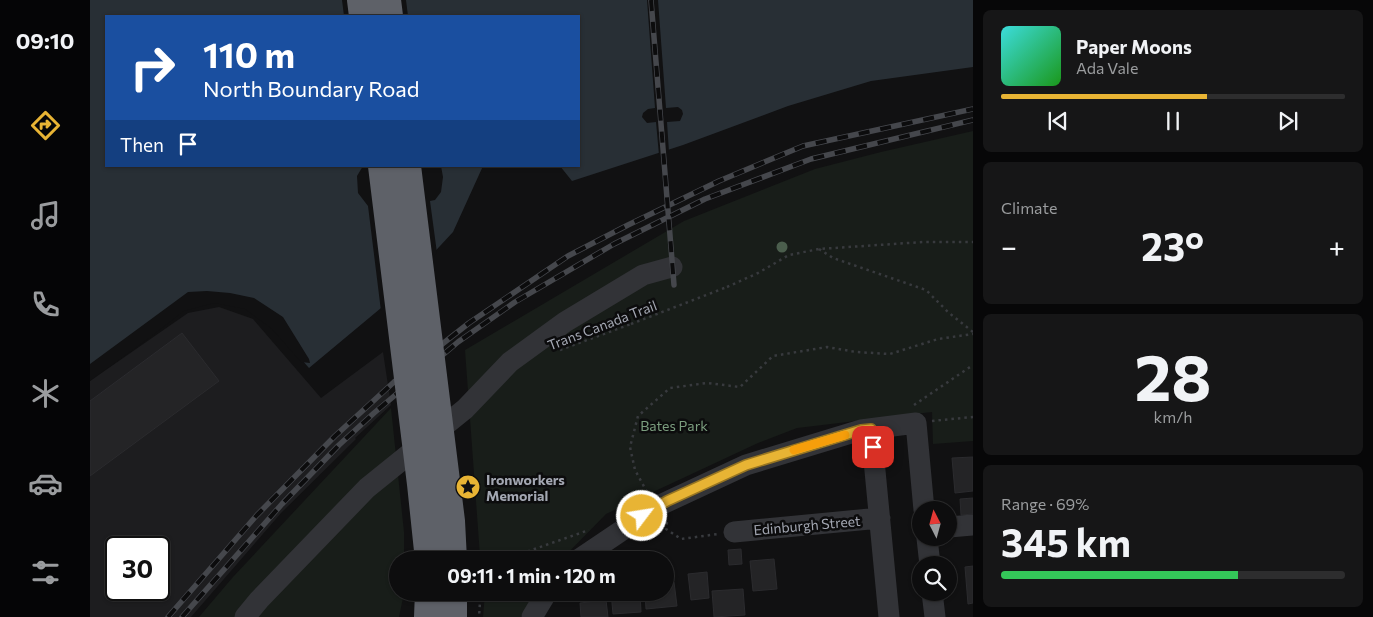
<!DOCTYPE html>
<html lang="en">
<head>
<meta charset="utf-8">
<style>
  :root { --surface:#0d0d0e; --page:#161617; --text:#f1f3f6; --muted:#9a9c9e; --line:#2d2d2e; --accent:#e8b434 }
  body { margin:0; font-family:Commissioner,sans-serif; background:var(--page); color:var(--text); height:100vh; display:flex; flex-direction:column; font-size:19px; white-space:nowrap }
  * { box-sizing:border-box; margin:0 }
  p { font-size:16px; color:var(--muted) }
  .icon { flex:none; width:28px; height:28px; fill:none; stroke:currentColor; stroke-width:2; stroke-linecap:round; stroke-linejoin:round }
  .map { position:relative; flex:1; overflow:hidden }
  .details { display:flex; flex-direction:column; gap:10px; padding:10px; background:#070708; width:400px }
  .details>* { flex:none }
  .top-card { position:absolute; left:15px; top:15px; width:475px; height:152px; border-radius:0px; box-shadow:0 1px 4px #0004,0 0 0 1px var(--line); background:#1a4fa0; color:#fff; overflow:hidden }
  .needle { width:32px; rotate:354deg }
  .fabs { position:absolute; left:822px; top:501px; display:grid; gap:10px }
  .fabs a { display:grid; place-items:center; width:45px; height:45px; border-radius:50%; background:var(--surface); box-shadow:0 1px 4px #0004,0 0 0 1px var(--line); font-size:25px }
  .speed { position:absolute; left:15px; top:536px; display:flex; gap:10px; font-size:25px; font-weight:700; text-align:center }
  .speed>* { display:grid; place-content:center; width:65px; height:65px; border-radius:50%; background:var(--surface); box-shadow:0 1px 4px #0004,0 0 0 1px var(--line); line-height:1 }
  .speed .limit { border:2px solid #111; border-radius:8px; background:#fff; color:#111 }
  .pin { position:absolute; display:grid; place-items:center; width:42px; height:42px; color:#fff; margin:-21px; border-radius:10px; box-shadow:0 2px 8px #0006 }
  .me { position:absolute; width:55px; margin:-28px; rotate:59deg; stroke-linejoin:round; filter:drop-shadow(0 0 4px #0008) }
  .turn { display:flex; align-items:center; gap:18px; height:105px; padding:0 15px; font-size:22px }
  .turn .icon { width:65px; height:65px; stroke-width:2.5 }
  .turn b { display:block; font-size:35px; line-height:42px }
  .then { display:flex; align-items:center; height:48px; padding:0 15px; background:#0003; gap:10px; font-size:19px }
  .big { font-size:38px; font-weight:700; line-height:1.1 }
  .details .card { flex:1; display:flex; flex-direction:column; justify-content:center; gap:8px; min-width:0; padding:0 18px; border-radius:8px; background:var(--page) }
  .details .dial { align-items:center; gap:0 }
  .dial b { font-size:65px; line-height:1 }
  .song { display:flex; align-items:center; gap:15px }
  .cover { width:60px; height:60px; border-radius:8px; background:linear-gradient(135deg,hsl(180 70% 55%),hsl(120 70% 35%)) }
  .played { height:5px; border-radius:2px; background:linear-gradient(90deg,var(--accent) 60%,var(--line) 60%) }
  .keys { display:flex; justify-content:space-around; direction:ltr }
  .heat { display:flex; justify-content:space-between; align-items:center; font-size:28px; direction:ltr }
  .charge { height:8px; border-radius:4px; background:linear-gradient(90deg,#34c759 69%,var(--line) 0) }
  .trip { position:absolute; left:299px; top:551px; width:285px; height:50px; border-radius:25px; background:var(--surface); box-shadow:0 1px 4px #0004,0 0 0 1px var(--line); font-weight:700; line-height:50px; text-align:center }
  main { display:flex; flex:1; min-height:0 }
  .menu { display:flex; flex-direction:column; width:90px; justify-content:space-around; align-items:center; background:#050506; color:var(--muted) }
  .menu .icon { width:35px; height:35px }
  .menu .current { color:var(--accent) }
  .menu b { font-size:22px; color:var(--text) }
  .map>svg:first-child { display:block }
  .built { fill:#1d1d1f; fill-rule:evenodd }
  .green { fill:#181d19 }
  .water { fill:#282f35 }
  .pier { fill:#111112 }
  .building { fill:#242426; stroke:#2b2b2e }
  .lines { fill:none; stroke-linecap:round; stroke-linejoin:round }
  .path { stroke:#383a3e; stroke-width:2.5; stroke-dasharray:2.5 4; stroke-linecap:butt }
  .minor { stroke:#323337; stroke-width:21 }
  .highway { stroke:#5e6168; stroke-width:28 }
  .rail-casing { stroke:#45474c; stroke-width:5.5 }
  .rail { stroke:#0c0c0d; stroke-width:4; stroke-dasharray:11; stroke-linecap:butt }
  .path-bridge { stroke:#383a3e; stroke-width:2.5; stroke-dasharray:2.5 4; stroke-linecap:butt }
  .highway-bridge { stroke:#5e6168; stroke-width:28 }
  .tree { fill:#4b5e4d }
  .route-casing { stroke:#977522; stroke-width:12 }
  .route { stroke:#e8b434; stroke-width:9 }
  .slow { stroke:#f59e0b; stroke-width:9 }
  .labels { text-anchor:middle; dominant-baseline:central; stroke-width:5; stroke-linejoin:round; paint-order:stroke }
  .street-label { font-size:14px; fill:#a3a7b2; stroke:#0c0c0d }
  .park-label { font-size:14px; fill:#7b9d7e; stroke:#0c0c0d }
  .poi-label { font-size:14px; font-weight:bold; fill:#a3a7b2; stroke:#0c0c0d; text-anchor:start }
</style>
</head>
<body>
<main>
<nav class="menu">
<b>09:10</b>
<svg class="icon current" aria-label="directions" viewBox="0 0 24 24"><path d="M12 3l9 9-9 9-9-9zM9 14v-3h6M13 9l2 2-2 2"/></svg>
<svg class="icon" aria-label="music" viewBox="0 0 24 24"><path d="M9 18V5l10-2v13"/><circle cx="6" cy="18" r="3"/><circle cx="16" cy="16" r="3"/></svg>
<svg class="icon" aria-label="phone" viewBox="0 0 24 24"><path d="M5 4h4l2 5-3 2q2 4 5 5l2-3 5 2v4C11 20 4 13 5 4z"/></svg>
<svg class="icon" aria-label="climate" viewBox="0 0 24 24"><path d="M12 3v18M4 7l16 10M4 17L20 7"/></svg>
<svg class="icon" aria-label="car" viewBox="0 0 24 24"><path d="M5 17H2v-5l4-1 3-4h7l3 4 3 1v5h-3M9 17h6M6 11h13"/><circle cx="7" cy="17" r="2"/><circle cx="17" cy="17" r="2"/></svg>
<svg class="icon" aria-label="filters" viewBox="0 0 24 24"><path d="M4 7h16M4 17h16"/><circle cx="9" cy="7" r="2"/><circle cx="15" cy="17" r="2"/></svg>
</nav>
<div class="map">
<svg width="883" height="617" viewBox="0 0 883 617">
  <rect width="100%" height="100%" fill="#111112"/>
  <path class="built" d="M 129,307 L 163,319 L 231,398 L 293,352 L 301,405 L 265,438 L 266,439 L 191,513 L 101,617 L 0,617 L 0,381 L 98,313 ZM 26,548 L 69,548 L 69,590 L 26,590 Z"/>
  <path class="green" d="M 883,131 L 883,441 L 843,444 L 842,412 L 707,428 L 668,443 L 516,514 L 471,560 L 393,560 L 390,556 L 375,350 L 594,221 L 725,169 L 791,152 Z
    M 301,408 L 314,532 L 314,560 L 308,560 L 308,592 L 314,593 L 309,617 L 109,617 L 143,577 Z
    M 395,593 L 446,593 L 431,617 L 393,617 Z"/>
  <path class="water" d="M 0,0 L 883,0 L 883,67 L 781,81 L 698,106 L 593,145 L 482,181 L 470,166 L 489,166 L 489,16 L 16,16 L 16,166 L 393,166 L 363,232 L 297,303 L 219,368 L 184,328 L 156,307 L 124,301 L 92,308 L 0,379 Z"/>
  <path class="pier" d="M 252,0 L 316,0 L 318,16 L 254,16 Z
    M 557,0 L 568,0 L 576,108 L 588,107 L 592,110 L 593,114 L 590,121 L 577,122 L 579,152 L 569,155 L 566,122 L 557,123 L 552,117 L 553,113 L 558,109 L 565,108 Z
    M 273,166 L 351,166 L 353,177 L 351,192 L 345,200 L 340,201 L 347,253 L 291,311 L 278,206 L 268,193 L 267,176 Z
    M 117,291 L 140,293 L 164,298 L 193,317 L 219,359 L 220,363 L 211,362 L 182,329 L 155,309 L 124,303 L 94,311 L 59,338 L 0,381 L 0,364 L 98,292 Z"/>
  <path class="building" d="M 92,333 L 129,381 L 0,476 L 0,401 Z
    M 883,457 L 883,491 L 865,493 L 862,458 Z
    M 883,498 L 883,514 L 871,515 L 870,499 Z
    M 651,549 L 652,564 L 639,565 L 638,550 Z
    M 684,559 L 687,589 L 663,591 L 660,561 Z
    M 883,566 L 883,603 L 878,604 L 875,567 Z
    M 617,572 L 619,598 L 601,600 L 598,574 Z
    M 575,582 L 584,582 L 587,606 L 556,609 L 555,592 L 575,592 Z
    M 653,589 L 655,615 L 624,617 L 622,591 Z
    M 521,592 L 550,592 L 551,612 L 523,614 Z
    M 516,600 L 518,617 L 491,617 L 490,603 Z"/>
  <g class="lines">
    <path class="path" d="M 729,249 L 743,258 L 836,290 L 858,312 L 883,332
      M 637,287 L 668,273 L 699,255 L 729,249 L 833,242 L 883,242
      M 470,350 L 541,324
      M 824,405 L 883,365
      M 842,421 L 883,417
      M 557,492 L 545,470 L 540,447 L 548,416 L 580,388 L 617,383 L 650,387 L 683,356 L 737,347 L 766,352 L 800,354 L 848,339 L 883,334
      M 577,522 L 576,529 L 591,539 L 628,534
      M 413,560 L 499,530
      M 387,592 L 390,602 L 389,617"/>
    <path class="minor" d="M 781,429 L 799,617
      M 859,527 L 883,525
      M 644,532 L 790,518
      M 837,538 L 840,565
      M 488,560 L 568,506 L 656,465 L 771,430 L 826,423 L 834,510
      M 842,592 L 845,617
      M 155,617 L 169,600 L 277,488 L 375,409 L 420,362 L 475,322 L 553,275 L 582,267
      M 442,617 L 457,592"/>
    <path class="highway" d="M 271,0 L 273,16
      M 297,0 L 299,16
      M 363,592 L 363,617
      M 338,617 L 339,592"/>
    <defs>
      <path id="rail" d="M 561,0 L 584,285
        M 78,617 L 167,515 L 245,436 L 304,382 L 379,323 L 478,256 L 538,225 L 629,181 L 713,146 L 883,109
        M 92,617 L 192,504 L 249,445 L 284,413 L 368,342 L 425,302 L 524,244 L 615,199 L 721,159 L 883,120"/>
    </defs>
    <use href="#rail" class="rail-casing"/>
    <use href="#rail" class="rail"/>
    <path class="path-bridge" d="M 541,324 L 637,287"/>
    <path class="highway-bridge" d="M 292,166 L 331,484 L 339,560
      M 317,166 L 361,521 L 363,560"/>
  </g>
  <circle class="tree" cx="692" cy="247" r="5.5"/>
  <g class="lines">
    <defs>
      <path id="route" d="M 552,516 L 577,501 L 656,465 L 771,430 L 781,429 L 783,447"/>
    </defs>
    <use href="#route" class="route-casing"/>
    <use href="#route" class="route"/>
    <path class="slow" d="M 704,450 L 755,435"/>
  </g>
  <defs>
    <symbol id="sight-disc" viewBox="-11 -11 22 22"><circle r="9.5" fill="#e8b434" stroke="#0c0c0d"/><path d="M0-6L1.8-2.2L6-1.7L2.9 1.2L3.7 5.4L0 3.3L-3.7 5.4L-2.9 1.2L-6-1.7L-1.8-2.2Z" fill="#111"/></symbol>
  </defs>
  <g fill-rule="evenodd">
    <use href="#sight-disc" x="364" y="473" width="28" height="28"/>
  </g>
  <g class="labels">
    <g class="street-label">
      <text transform="translate(512 325) rotate(-21)">Trans Canada Trail</text>
      <text transform="translate(717 525) rotate(-5)">Edinburgh Street</text>
    </g>
    <g class="park-label">
      <text x="584" y="425">Bates Park</text>
    </g>
    <g class="poi-label">
      <text x="396" y="479">Ironworkers<tspan x="396" dy="16">Memorial</tspan></text>
    </g>
  </g>
</svg>
<div class="fabs">
<a><svg class="needle" viewBox="-14 -14 28 28"><path d="M0-13l5 13h-10z" fill="#e53935"/><path d="M0 13l5-13h-10z" fill="#9a9c9e"/></svg></a>
<a><svg class="icon" aria-label="search" viewBox="0 0 24 24"><circle cx="10" cy="10" r="6"/><path d="M15 15l6 6"/></svg></a>
</div>
<div class="speed"><div class="limit">30</div></div>
<div class="pin" style="left:783px;top:447px;background:#d93025"><svg class="icon" aria-label="arrive" viewBox="0 0 24 24"><path d="M6 21V4h12l-3 4 3 4H6"/></svg></div>
<svg class="me" style="left:552px;top:516px" viewBox="-20 -20 40 40"><circle r="17" fill="#e8b434" stroke="#fff" stroke-width="3"/><path d="M0-11L8 9 0 5-8 9z" fill="#fff"/></svg>
<div class="trip">09:11 · 1 min · 120 m</div>
<div class="top-card">
<div class="turn"><svg class="icon" aria-label="right" viewBox="0 0 24 24"><path d="M7 20v-9h11M14 6l5 5-5 5"/></svg><div><b>110 m</b>North Boundary Road</div></div>
<div class="then">Then<svg class="icon" aria-label="arrive" viewBox="0 0 24 24"><path d="M6 21V4h12l-3 4 3 4H6"/></svg></div>
</div>
</div>
<section class="details">
<div class="card">
<div class="song"><i class="cover"></i><div><b>Paper Moons</b><p>Ada Vale</p></div></div>
<div class="played"></div>
<div class="keys"><svg class="icon" aria-label="previous" viewBox="0 0 24 24"><path d="M18 5L8 12l10 7zM5 5v14"/></svg><svg class="icon" aria-label="pause" viewBox="0 0 24 24"><path d="M8 5v14M16 5v14"/></svg><svg class="icon" aria-label="next" viewBox="0 0 24 24"><path d="M6 5l10 7-10 7zM19 5v14"/></svg></div>
</div>
<div class="card"><p>Climate</p>
<div class="heat"><a>−</a><b class="big">23°</b><a>+</a></div>
</div>
<div class="card dial"><b>28</b><p>km/h</p></div>
<div class="card"><p>Range · 69%</p><b class="big">345 km</b><div class="charge"></div></div>
</section>
</main>
</body>
</html>
